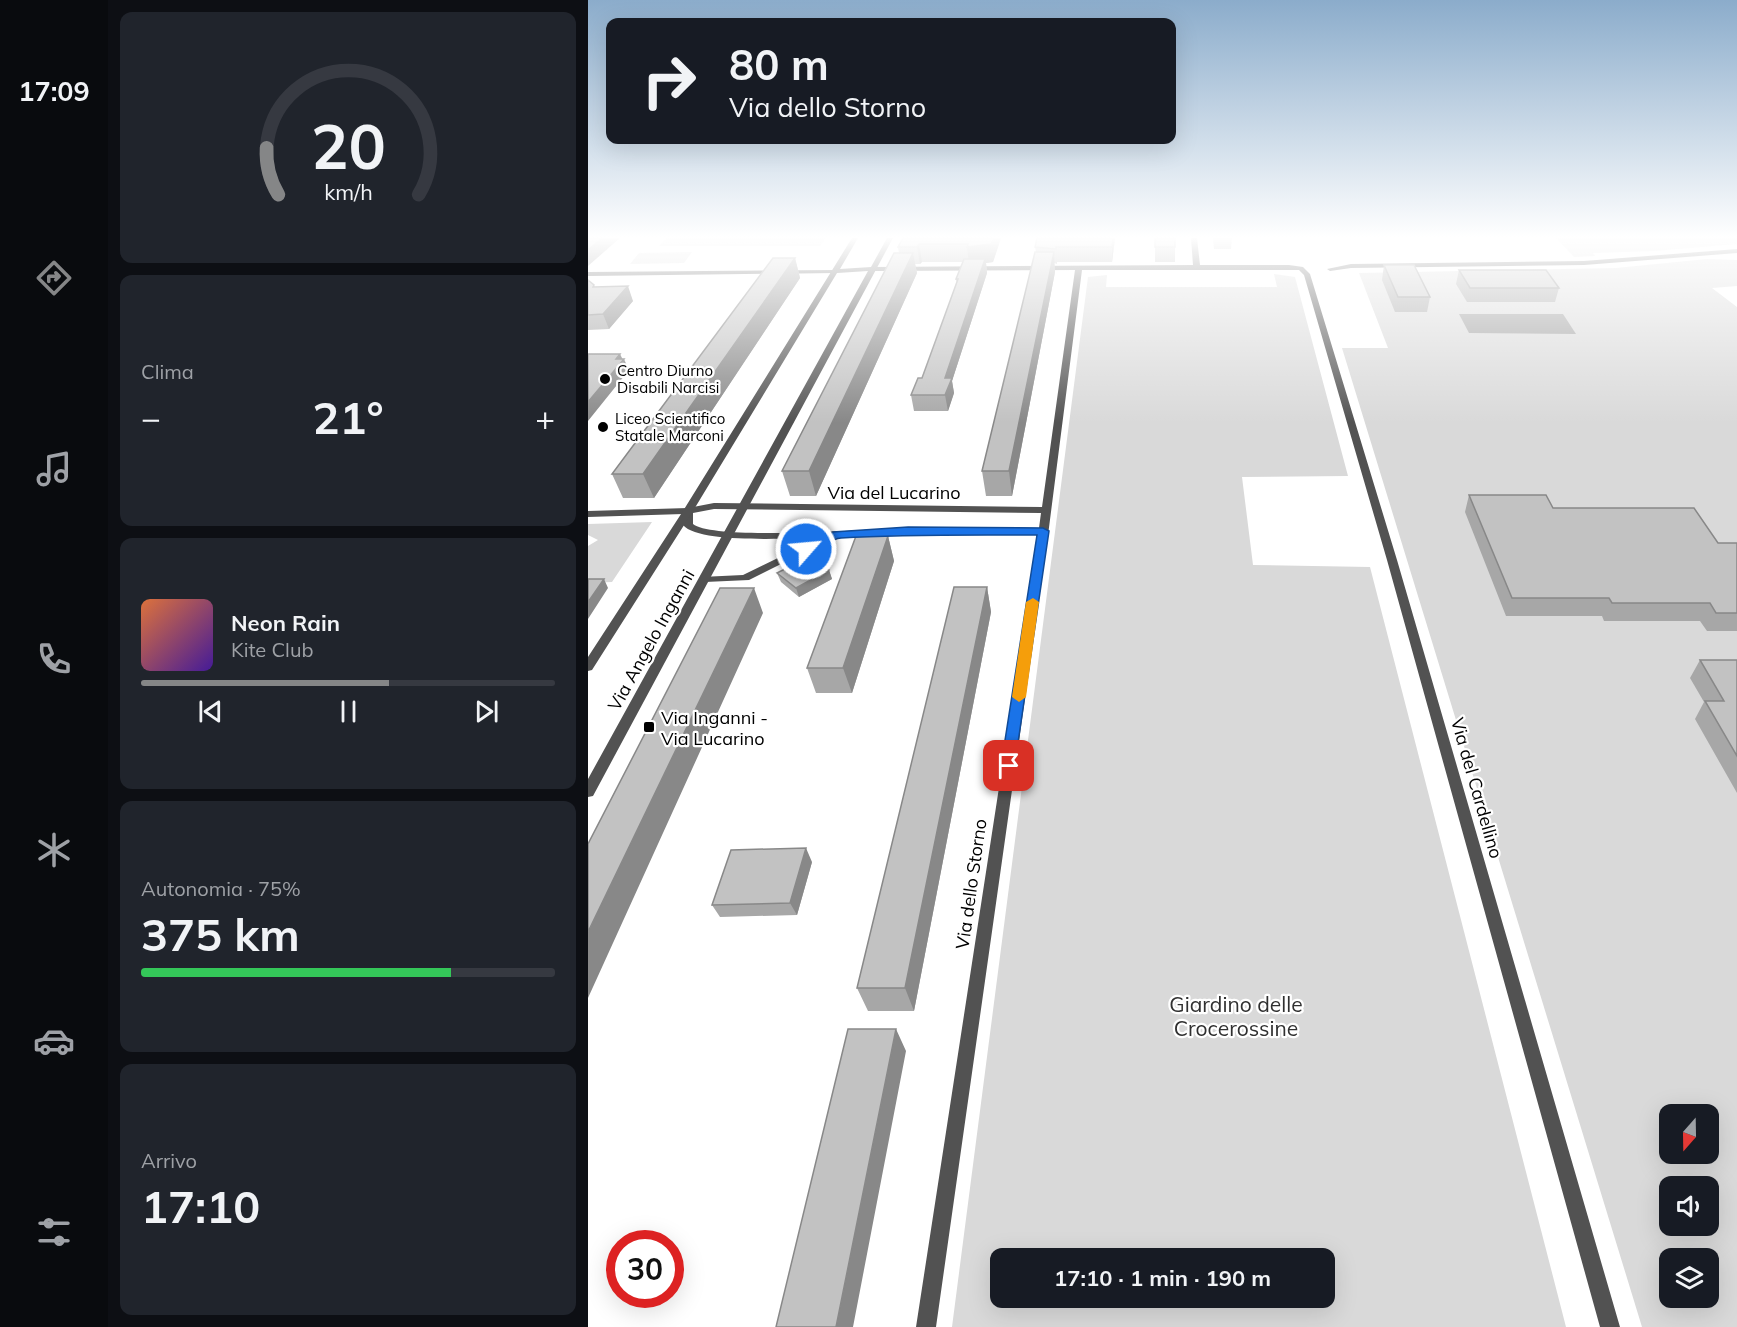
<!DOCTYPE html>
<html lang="it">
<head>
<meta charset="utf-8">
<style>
  :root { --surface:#171b24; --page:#20242c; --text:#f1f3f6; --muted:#9ea1a6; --line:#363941; --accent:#858687 }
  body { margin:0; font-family:Mulish,sans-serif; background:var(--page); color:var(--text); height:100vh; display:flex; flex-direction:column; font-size:22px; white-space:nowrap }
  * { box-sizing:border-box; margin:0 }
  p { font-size:20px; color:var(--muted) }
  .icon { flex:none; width:33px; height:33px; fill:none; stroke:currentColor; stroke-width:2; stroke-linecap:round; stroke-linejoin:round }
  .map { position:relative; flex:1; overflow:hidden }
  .drawer { display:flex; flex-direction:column; gap:12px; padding:12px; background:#0d0f14; width:480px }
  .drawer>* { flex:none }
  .banner { position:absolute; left:18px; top:18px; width:570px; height:126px; border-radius:12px; box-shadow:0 6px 24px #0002; background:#171b24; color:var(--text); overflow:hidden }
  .needle { width:39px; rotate:200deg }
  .fabs { position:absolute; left:1071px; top:1104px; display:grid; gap:12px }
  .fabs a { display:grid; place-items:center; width:60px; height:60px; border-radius:12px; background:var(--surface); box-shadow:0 6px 24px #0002; font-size:30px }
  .speed { position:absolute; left:18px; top:1230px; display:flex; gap:12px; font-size:30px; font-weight:700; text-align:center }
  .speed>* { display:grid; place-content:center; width:78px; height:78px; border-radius:50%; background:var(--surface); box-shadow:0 6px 24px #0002; line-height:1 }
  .speed .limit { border:9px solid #d22; background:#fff; color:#111 }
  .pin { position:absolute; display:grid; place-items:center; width:51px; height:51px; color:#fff; margin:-26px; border-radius:12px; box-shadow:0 3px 9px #0006 }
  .me { position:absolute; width:66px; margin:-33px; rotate:63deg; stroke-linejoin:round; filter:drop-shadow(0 0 4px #0008) }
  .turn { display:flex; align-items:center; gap:21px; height:126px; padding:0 24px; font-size:27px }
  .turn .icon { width:78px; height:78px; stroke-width:2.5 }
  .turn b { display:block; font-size:42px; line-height:51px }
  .big { font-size:45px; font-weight:700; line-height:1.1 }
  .drawer .widget { flex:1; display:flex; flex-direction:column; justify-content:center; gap:9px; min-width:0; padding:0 21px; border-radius:12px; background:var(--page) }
  .drawer .dial { align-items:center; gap:0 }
  .dial svg { height:156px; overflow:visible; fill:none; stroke:var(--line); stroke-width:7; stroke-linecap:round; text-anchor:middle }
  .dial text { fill:var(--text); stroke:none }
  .song { display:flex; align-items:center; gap:18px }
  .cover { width:72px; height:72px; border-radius:9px; background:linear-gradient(135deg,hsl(20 70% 55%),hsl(260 70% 35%)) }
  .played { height:6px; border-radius:3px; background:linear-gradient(90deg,var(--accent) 60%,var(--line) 60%) }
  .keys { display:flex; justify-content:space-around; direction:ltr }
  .heat { display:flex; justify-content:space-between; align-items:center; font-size:33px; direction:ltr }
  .charge { height:9px; border-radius:4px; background:linear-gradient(90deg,#34c759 75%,var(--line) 0) }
  .trip { position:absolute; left:402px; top:1248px; width:345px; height:60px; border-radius:12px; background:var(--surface); box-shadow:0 6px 24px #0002; font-weight:700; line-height:60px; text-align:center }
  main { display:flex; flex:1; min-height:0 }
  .menu { display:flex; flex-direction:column; width:108px; justify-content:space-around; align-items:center; background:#090b0e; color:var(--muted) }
  .menu .icon { width:42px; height:42px }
  .menu .selected { color:var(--accent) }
  .menu b { font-size:27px; color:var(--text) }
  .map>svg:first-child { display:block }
  .green { fill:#d9d9d9; fill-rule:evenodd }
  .water { fill:#a0a0a0 }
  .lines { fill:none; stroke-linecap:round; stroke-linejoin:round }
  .minor { fill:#525252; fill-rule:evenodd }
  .tertiary { fill:#525252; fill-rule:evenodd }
  .wall { fill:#a7a7a7 }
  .shaded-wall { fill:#888 }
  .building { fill:#c2c2c2; stroke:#888; stroke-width:1.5 }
  .route { fill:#1a73e8; stroke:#114b97; stroke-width:1.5 }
  .slow { fill:#f59e0b }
  .poi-dot { fill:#000; stroke:#fff; stroke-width:2 }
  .labels { text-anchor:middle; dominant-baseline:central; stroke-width:4.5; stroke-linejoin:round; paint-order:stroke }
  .far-poi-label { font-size:15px; fill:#000; stroke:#fff; text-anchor:start }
  .street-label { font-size:18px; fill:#000; stroke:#fff }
  .poi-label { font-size:18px; fill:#000; stroke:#fff; text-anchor:start }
  .near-park-label { font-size:21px; fill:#303030; stroke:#fff }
</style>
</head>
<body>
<main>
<nav class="menu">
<b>17:09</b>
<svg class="icon selected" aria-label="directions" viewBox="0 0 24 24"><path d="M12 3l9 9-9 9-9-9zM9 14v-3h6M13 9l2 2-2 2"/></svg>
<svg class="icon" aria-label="music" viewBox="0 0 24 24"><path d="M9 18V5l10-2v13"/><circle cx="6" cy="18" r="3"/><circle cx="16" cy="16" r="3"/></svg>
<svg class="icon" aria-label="phone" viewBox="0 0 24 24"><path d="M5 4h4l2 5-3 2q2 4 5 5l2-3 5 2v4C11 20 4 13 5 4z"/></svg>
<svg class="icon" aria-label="climate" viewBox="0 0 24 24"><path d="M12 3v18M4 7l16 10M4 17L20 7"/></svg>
<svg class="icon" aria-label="car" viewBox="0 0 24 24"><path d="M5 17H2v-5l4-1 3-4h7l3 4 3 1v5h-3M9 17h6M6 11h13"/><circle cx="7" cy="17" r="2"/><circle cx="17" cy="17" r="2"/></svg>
<svg class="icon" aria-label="filters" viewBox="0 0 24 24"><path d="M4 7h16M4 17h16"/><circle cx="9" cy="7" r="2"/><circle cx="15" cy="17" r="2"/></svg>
</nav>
<section class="drawer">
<div class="widget dial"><svg viewBox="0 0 100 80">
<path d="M14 69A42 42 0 1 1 86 69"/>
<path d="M14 69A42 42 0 0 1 8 45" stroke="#858687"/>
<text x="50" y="56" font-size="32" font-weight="700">20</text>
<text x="50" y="72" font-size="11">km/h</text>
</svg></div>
<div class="widget"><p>Clima</p>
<div class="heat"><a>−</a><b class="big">21°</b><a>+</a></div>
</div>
<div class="widget">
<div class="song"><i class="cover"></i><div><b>Neon Rain</b><p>Kite Club</p></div></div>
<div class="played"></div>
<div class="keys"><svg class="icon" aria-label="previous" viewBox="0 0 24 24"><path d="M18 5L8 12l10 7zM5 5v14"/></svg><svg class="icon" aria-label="pause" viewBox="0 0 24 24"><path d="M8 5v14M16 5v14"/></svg><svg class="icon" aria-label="next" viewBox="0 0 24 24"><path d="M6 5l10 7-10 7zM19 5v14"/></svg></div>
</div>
<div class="widget"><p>Autonomia · 75%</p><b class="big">375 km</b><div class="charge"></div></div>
<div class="widget"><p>Arrivo</p><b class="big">17:10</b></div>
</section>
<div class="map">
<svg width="1149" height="1327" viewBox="0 0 1149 1327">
  <rect width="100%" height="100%" fill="#fff"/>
  <path class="green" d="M 79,238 L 238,238 L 232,246 L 71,246 Z
    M 968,238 L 1149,238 L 1149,244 L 1066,251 L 1005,253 L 1007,256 L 986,257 Z
    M 104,252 L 96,263 L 42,264 L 51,253 Z
    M 1119,259 L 1149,260 L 1149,286 L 1124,288 L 1149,307 L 1149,1327 L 1054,1327 L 754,348 L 800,348 L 771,273 L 1028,268 ZM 1082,1114 L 1120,1114 L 1120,1154 L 1082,1154 ZM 1082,1186 L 1120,1186 L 1120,1226 L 1082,1226 ZM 1082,1258 L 1120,1258 L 1120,1298 L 1082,1298 Z
    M 686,274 L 707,277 L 760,476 L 654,477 L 665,565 L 782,567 L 978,1327 L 364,1327 L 500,277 L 519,275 L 518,287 L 689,287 ZM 736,1258 L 736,1298 L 412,1298 L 412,1258 Z
    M 64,522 L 24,582 L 0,583 L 0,546 L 10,540 L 0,535 L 0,524 Z"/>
  <path class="water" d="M 871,314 L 975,314 L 988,334 L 881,333 Z"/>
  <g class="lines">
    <path class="minor" d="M 603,238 L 609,238 L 612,265 L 701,265 L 715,267 L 722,274 L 809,560 L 1032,1327 L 1012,1327 L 799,560 L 716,275 L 711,270 L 494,270 L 459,543 L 348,1327 L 328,1327 L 450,534 L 320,534 L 245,538 L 161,580 L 117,582 L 112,579 L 113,577 L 155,575 L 231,538 C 203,538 111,544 95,525 L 95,514 L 0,517 L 0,511 L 100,508 L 126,503 L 454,507 L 487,270 L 285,271 L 282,269 L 285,267 L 605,265 ZM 126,509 L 453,513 L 451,528 C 407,528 362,526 318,528 C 283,529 126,541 105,524 L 105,513 Z
      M 1149,249 L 1149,253 L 996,265 L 763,268 L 742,271 L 739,269 L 763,264 L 996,261 Z
      M 249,270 L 249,272 L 247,273 L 0,276 L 0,272 Z"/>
    <path class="tertiary" d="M 264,238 L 270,238 L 252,269 L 283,267 L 299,238 L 305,238 L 5,796 L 0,797 L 0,779 L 280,271 L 249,273 L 105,511 L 4,670 L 0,671 L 0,657 L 95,511 Z"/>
  </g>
  <path class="wall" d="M 315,238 L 413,238 L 405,262 L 398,263 L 399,273 L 364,381 L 366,393 L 360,411 L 326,411 L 323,395 L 334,378 L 369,284 L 368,279 L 375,262 L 334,262 L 332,264 L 327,264 L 329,273 L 228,496 L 202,496 L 194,471 L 311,253 L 310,247 Z
    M 449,238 L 527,238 L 524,262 L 469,262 L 469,264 L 466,263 L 467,272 L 424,496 L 398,496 L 394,471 L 448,252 L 447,247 Z
    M 567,238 L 587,238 L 587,262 L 567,262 Z
    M 625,238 L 644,238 L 643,249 L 626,249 Z
    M 207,258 L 212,278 L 66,498 L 35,498 L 24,474 Z
    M 796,265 L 842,297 L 839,312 L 807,312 L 794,280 Z
    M 871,270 L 971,288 L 967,302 L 879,302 L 868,284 Z
    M 0,280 L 7,287 L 45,301 L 21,329 L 0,330 Z
    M 881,495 L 965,508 L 1130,543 L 1149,543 L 1149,631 L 1119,631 L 1112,621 L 1016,621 L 1014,616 L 918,616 L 877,512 Z
    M 300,536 L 306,561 L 264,693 L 228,693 L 219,668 Z
    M 241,570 L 244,579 L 211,597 L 193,582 L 189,573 Z
    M 399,587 L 403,612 L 326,1011 L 280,1011 L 269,988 Z
    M 1112,660 L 1149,660 L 1149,793 L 1107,719 L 1116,702 L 1102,678 Z
    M 224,862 L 209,915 L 132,917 L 124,905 Z"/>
  <path class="shaded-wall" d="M 14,238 L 32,238 L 0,266 L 0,250 Z
    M 406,238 L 413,238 L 405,262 L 398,263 L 399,273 L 364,381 L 366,393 L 360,411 L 357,395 L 357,378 L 381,264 L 379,247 Z
    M 525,238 L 527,238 L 524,262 L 524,247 Z
    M 331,244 L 334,262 L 332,264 L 329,247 Z
    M 466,252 L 467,272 L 424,496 L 421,471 Z
    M 325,253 L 329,273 L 228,496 L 221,471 Z
    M 207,258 L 212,278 L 66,498 L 55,474 Z
    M 40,286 L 45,301 L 21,329 L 15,314 Z
    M 32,354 L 35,360 L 36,359 L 41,370 L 0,421 L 0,402 Z
    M 300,536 L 306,561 L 264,693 L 255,668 Z
    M 241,570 L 244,579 L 211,597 L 208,588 Z
    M 16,579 L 20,588 L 0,619 L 0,602 Z
    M 399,587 L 403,612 L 326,1011 L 317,988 Z
    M 166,588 L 175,613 L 0,998 L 0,932 Z
    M 218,848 L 224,862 L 209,915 L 202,903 Z
    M 308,1029 L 318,1051 L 265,1327 L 248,1327 Z"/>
  <path class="building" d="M 0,238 L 14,238 L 0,250 Z
    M 315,238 L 406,238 L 403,244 L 379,247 L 380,244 L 331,244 L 329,247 L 310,247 Z
    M 449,238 L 525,238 L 524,247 L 468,247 L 468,249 L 447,247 Z
    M 567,238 L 587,238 L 587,247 L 567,247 Z
    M 447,252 L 466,252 L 421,471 L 394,471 Z
    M 306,253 L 325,253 L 221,471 L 194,471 Z
    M 185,258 L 207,258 L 55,474 L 24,474 Z
    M 376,259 L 397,259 L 357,378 L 364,378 L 357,395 L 323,395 L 330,378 L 334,378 L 370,279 L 368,279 Z
    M 796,265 L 826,265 L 842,297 L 810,297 Z
    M 871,270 L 958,270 L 971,288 L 882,288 Z
    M 0,280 L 6,285 L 5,287 L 40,286 L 15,314 L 0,315 Z
    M 0,354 L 32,354 L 28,359 L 36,359 L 0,402 Z
    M 881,495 L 958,495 L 965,508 L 1106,508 L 1130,543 L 1149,543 L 1149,613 L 1128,613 L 1122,603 L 1024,603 L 1021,598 L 924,598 Z
    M 268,536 L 300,536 L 255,668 L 219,668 Z
    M 223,556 L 241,570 L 208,588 L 189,573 Z
    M 0,579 L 16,579 L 0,602 Z
    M 366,587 L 399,587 L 317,988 L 269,988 Z
    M 132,588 L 166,588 L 0,932 L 0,844 Z
    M 1112,660 L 1149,660 L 1149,756 L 1117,701 L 1136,701 Z
    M 218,848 L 202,903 L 124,905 L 143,850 Z
    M 260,1029 L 308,1029 L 248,1327 L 188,1327 Z"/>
  <linearGradient id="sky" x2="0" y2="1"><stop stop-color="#8baccb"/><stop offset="0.56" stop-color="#fff"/><stop offset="1" stop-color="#fff" stop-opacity="0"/></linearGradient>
  <rect width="1149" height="423" fill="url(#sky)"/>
  <path class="route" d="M 320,527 L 455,528 L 461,531 L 426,770 L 415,770 L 413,766 L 449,535 C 383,535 318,534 253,538 C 239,539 228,554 214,551 L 212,549 L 245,532 Z"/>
  <path class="slow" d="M 445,598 L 451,602 L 438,697 L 431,702 L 424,697 L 438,602 Z"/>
  <g class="poi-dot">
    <circle cx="17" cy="379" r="6"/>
    <circle cx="15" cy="427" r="6"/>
    <rect x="55" y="721" width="12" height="12" rx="3"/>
  </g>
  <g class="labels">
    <g class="far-poi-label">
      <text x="29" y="370">Centro Diurno<tspan x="29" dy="17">Disabili Narcisi</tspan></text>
      <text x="27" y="418">Liceo Scientifico<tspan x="27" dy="17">Statale Marconi</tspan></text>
    </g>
    <g class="street-label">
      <text x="306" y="492">Via del Lucarino</text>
      <text transform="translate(63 640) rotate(-61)">Via Angelo Inganni</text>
      <text transform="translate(889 788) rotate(74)">Via del Cardellino</text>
      <text transform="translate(383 884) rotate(-82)">Via dello Storno</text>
    </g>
    <g class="poi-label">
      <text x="73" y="717">Via Inganni -<tspan x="73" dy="21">Via Lucarino</tspan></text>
    </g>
    <g class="near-park-label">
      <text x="648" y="1004">Giardino delle<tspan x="648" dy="24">Crocerossine</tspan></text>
    </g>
  </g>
</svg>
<div class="fabs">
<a><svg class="needle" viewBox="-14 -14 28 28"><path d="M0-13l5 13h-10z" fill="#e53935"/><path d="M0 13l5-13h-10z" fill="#9ea1a6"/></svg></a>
<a><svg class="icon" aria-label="sound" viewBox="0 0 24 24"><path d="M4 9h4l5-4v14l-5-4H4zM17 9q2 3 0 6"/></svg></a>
<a><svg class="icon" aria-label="layers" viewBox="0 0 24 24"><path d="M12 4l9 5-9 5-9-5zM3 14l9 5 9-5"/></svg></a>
</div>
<div class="speed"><div class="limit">30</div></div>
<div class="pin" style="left:421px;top:766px;background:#d93025"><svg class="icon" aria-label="arrive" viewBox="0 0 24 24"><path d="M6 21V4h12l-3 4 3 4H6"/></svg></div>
<svg class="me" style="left:218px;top:549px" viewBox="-20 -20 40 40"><circle r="17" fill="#1a73e8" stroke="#fff" stroke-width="3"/><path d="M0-11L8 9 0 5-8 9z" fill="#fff"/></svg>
<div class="trip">17:10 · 1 min · 190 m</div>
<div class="banner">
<div class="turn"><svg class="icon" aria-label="right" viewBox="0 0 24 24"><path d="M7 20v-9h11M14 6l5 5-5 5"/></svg><div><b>80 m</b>Via dello Storno</div></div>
</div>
</div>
</main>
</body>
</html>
